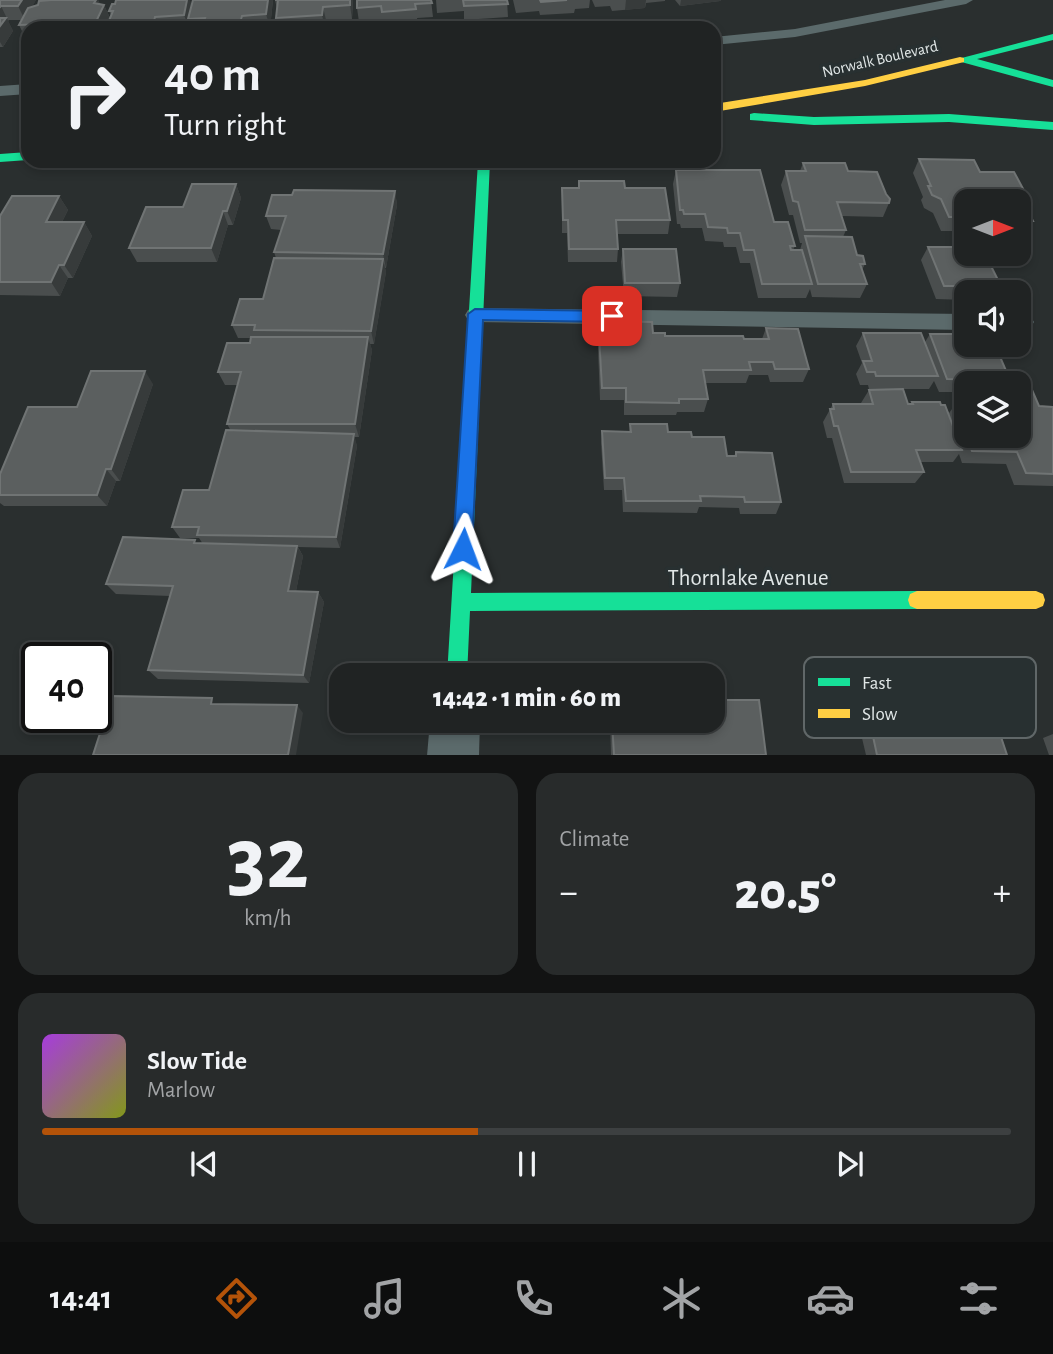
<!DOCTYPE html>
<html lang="en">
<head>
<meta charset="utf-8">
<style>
  :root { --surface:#202323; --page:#282b2b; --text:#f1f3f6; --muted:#a2a4a6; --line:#3d4041; --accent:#b45309 }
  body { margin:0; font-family:"Alegreya Sans",sans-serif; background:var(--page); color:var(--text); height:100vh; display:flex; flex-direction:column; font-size:26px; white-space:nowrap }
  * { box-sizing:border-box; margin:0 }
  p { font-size:23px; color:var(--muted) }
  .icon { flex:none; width:38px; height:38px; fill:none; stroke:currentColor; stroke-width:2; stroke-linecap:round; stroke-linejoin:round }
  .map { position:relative; height:755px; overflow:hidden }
  .details { display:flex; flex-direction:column; gap:18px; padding:18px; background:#121313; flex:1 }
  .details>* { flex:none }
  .top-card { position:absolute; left:21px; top:21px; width:700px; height:147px; border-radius:21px; box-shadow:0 4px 10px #0003,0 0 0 2px var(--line); background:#202323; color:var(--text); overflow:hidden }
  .needle { width:46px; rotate:90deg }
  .tools { position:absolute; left:954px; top:189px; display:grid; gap:14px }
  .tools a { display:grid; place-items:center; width:77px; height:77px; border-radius:14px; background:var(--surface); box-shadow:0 4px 10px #0003,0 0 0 2px var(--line); font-size:35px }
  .speed { position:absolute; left:21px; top:642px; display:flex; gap:14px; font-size:35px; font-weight:700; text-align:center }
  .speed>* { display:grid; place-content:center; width:91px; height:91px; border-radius:50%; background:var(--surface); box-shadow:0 4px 10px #0003,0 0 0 2px var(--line); line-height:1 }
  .speed .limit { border:4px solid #111; border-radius:10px; background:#fff; color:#111 }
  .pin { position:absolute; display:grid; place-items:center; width:60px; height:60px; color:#fff; margin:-30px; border-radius:14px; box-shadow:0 4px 10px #0006 }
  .me { position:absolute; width:77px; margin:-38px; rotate:3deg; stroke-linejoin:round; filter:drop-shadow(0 0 5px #0008) }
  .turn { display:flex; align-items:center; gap:24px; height:147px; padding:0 28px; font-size:32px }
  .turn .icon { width:91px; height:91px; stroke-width:2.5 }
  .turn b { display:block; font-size:49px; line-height:60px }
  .big { font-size:52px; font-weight:800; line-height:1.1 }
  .details .widget { flex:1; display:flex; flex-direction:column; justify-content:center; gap:10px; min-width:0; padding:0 24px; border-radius:21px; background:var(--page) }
  .details .dial { align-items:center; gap:0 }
  .dial b { font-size:91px; line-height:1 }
  .song { display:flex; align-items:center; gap:21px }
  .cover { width:84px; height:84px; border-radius:10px; background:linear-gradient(135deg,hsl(280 70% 55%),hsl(70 70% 35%)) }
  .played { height:7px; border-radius:4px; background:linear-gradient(90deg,var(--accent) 45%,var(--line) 45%) }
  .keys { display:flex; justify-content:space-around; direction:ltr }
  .heat { display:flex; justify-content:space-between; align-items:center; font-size:38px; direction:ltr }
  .details .tiles { flex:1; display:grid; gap:18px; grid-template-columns:1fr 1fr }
  .widget:last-child { grid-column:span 2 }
  .trip { position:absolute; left:329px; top:663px; width:396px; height:70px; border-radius:21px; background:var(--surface); box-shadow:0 4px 10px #0003,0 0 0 2px var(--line); font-weight:800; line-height:70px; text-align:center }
  .dock { display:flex; height:112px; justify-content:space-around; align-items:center; background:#0d0e0e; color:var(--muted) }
  .dock .icon { width:49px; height:49px }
  .dock .active { color:var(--accent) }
  .dock b { font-size:32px; color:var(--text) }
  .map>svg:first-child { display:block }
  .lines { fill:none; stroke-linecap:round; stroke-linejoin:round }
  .lane { fill:#5b6a6b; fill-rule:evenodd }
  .street { fill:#5b6a6b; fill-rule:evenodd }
  .fast { fill:#16e098; fill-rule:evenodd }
  .slow { fill:#ffcf43; fill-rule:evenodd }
  .wall { fill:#4a4e4e }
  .shaded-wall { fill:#373b3b }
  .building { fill:#5b5f5f; stroke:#707474; stroke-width:2 }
  .route { fill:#1a73e8; stroke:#114b97; stroke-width:2 }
  .labels { text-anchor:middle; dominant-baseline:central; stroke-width:7; stroke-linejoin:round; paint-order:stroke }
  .far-street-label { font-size:16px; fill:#e1e7e7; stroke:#283031 }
  .near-street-label { font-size:23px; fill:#e1e7e7; stroke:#283031 }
  .key { fill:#283031; stroke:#606768; stroke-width:2 }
  .key-label { font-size:19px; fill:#e1e7e7 }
</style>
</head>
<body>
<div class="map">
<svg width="1053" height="756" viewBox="0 0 1053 756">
  <rect width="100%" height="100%" fill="#2a2f2f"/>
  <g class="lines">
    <path class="lane" d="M 945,0 L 973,0 L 966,4 L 795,37 L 714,45 L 714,37 L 795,29 Z
      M 28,84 L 28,94 L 0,96 L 0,86 Z
      M 475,308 L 966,314 L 966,330 L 475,322 L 468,320 L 465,315 L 468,310 Z
      M 1018,314 L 1031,317 L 1034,322 L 1031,327 L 1018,330 Z"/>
    <path class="street" d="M 430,721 L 480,721 L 479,756 L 427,756 Z"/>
    <path class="fast" d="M 1053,34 L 1053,40 L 977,59 L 1053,80 L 1053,87 L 954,60 Z
      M 754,113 L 814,117 L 949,114 L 1053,122 L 1053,130 L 949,122 L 814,125 L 750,120 L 750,114 Z
      M 28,152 L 28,160 L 0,162 L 0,154 Z
      M 478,161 L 490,161 L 471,593 L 917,591 L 924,594 L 926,600 L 924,606 L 917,609 L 470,611 L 467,676 L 447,676 Z"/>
    <path class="slow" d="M 960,57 L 964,58 L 964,62 L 865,86 L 714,112 L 714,104 L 865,80 Z
      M 917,591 L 1036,591 L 1043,594 L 1045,600 L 1043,606 L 1036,609 L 917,609 L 910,606 L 908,600 L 910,594 Z"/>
  </g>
  <path class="wall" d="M 0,0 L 36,0 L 32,6 L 51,0 L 98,0 L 100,4 L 104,5 L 110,18 L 105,28 L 28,28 L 28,39 L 26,39 L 19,25 L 22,20 L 9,20 L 8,21 L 13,31 L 3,47 L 0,47 Z
    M 193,0 L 273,0 L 270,28 L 191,28 L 190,23 L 189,28 L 106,28 L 111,15 L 109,11 L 192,6 Z
    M 275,0 L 353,0 L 352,19 L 326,20 L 325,28 L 279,28 L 276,18 L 277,9 Z
    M 431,0 L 433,17 L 417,18 L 418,23 L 384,25 L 383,20 L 359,22 L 357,8 Z
    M 436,0 L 507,0 L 508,17 L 464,20 L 464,11 L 437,13 Z
    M 513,0 L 590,0 L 589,8 L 575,9 L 574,13 L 540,15 L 539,11 L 516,13 Z
    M 592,0 L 665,0 L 665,1 L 646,3 L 645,8 L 612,11 L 610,6 L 595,7 Z
    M 675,0 L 721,0 L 720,1 L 680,6 Z
    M 919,159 L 980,172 L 1029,200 L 1025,206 L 1033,221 L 1024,235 L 1018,235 L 1018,201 L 966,201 L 966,234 L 955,234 L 953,231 L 941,231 L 933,213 L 924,208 L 921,200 L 923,197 L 913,173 Z
    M 803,163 L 848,171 L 889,203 L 883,217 L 842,216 L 846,230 L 843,237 L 865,264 L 862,270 L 867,284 L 860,298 L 812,297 L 810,289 L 806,298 L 758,298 L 750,263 L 740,263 L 736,247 L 724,247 L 723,242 L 705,241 L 702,228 L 681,228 L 680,224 L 677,224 L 673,184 L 676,170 L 774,222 L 795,246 L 793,250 L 800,250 L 802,243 L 800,243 L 793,215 L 789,215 L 781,185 L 786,171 L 800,171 Z
    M 579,181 L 625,188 L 670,220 L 668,234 L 617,234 L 618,249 L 617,262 L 568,262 L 567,233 L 562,233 L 562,188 L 578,188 Z
    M 236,184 L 241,198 L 233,225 L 228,225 L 217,262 L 137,262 L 129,248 L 183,207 Z
    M 395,191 L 397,205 L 386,268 L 385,268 L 386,272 L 374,344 L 370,344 L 372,350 L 359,437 L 354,437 L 357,446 L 340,548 L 298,547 L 303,556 L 296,591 L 318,592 L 324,602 L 309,683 L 158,679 L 148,670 L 170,596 L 116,594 L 106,584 L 197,544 L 203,544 L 199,538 L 180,538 L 172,527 L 209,490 L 231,431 L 227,424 L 238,385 L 225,385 L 218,372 L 250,343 L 251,338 L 238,338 L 232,325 L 263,299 L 276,258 L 274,252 L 281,230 L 271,229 L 266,216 L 292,195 Z
    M 59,196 L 68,210 L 62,222 L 84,222 L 92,236 L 73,278 L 68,278 L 60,296 L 0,295 L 0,216 Z
    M 928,247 L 1001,286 L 997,292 L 966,292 L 966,300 L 936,299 L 921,260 Z
    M 623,249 L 680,283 L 677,297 L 624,296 L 621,262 Z
    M 602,321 L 665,336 L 744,339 L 762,339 L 766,328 L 809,369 L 803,382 L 770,382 L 768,375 L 749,375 L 746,383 L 705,383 L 708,399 L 704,412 L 677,412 L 676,415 L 624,415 L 624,400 L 600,400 L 598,348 Z
    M 863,333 L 921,333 L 925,342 L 930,334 L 966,334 L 966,345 L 995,345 L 1010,380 L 1008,383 L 1029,383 L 1039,406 L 1053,407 L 1053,486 L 1014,485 L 1006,464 L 962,463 L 959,454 L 953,462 L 920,462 L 924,472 L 915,483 L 844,483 L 832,438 L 827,438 L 823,422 L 833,404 L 862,404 L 861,403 L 869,390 L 903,389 L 908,404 L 910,404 L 912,402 L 940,402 L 941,405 L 945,405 L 949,413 L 958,401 L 966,401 L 966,436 L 1018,436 L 1018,383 L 966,383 L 966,401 L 964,395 L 966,392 L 939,392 L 934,381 L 929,389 L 869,389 L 868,385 L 860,385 L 856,374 L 862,363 L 856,346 Z
    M 153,384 L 120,481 L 116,481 L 107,506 L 4,506 L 0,503 L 0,474 Z
    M 630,424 L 692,437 L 727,456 L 734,456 L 736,452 L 781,502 L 776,514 L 740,514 L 739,508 L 699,507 L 697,513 L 623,512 L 622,490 L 604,490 L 601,443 L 602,431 L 629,432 Z
    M 726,700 L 766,755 L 611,755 L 610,721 L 712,721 Z
    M 871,727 L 1007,755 L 866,755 L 861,734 Z
    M 1053,734 L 1053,755 L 1049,755 L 1043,738 Z"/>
  <path class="shaded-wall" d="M 22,0 L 36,0 L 25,20 L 18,6 Z
    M 96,0 L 98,0 L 102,9 L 104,5 L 110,18 L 105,28 L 93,28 L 94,3 Z
    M 187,0 L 190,0 L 193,9 L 188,19 L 190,23 L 189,28 L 184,15 Z
    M 268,0 L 273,0 L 270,28 L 266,14 Z
    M 350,0 L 353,0 L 352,19 L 350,5 Z
    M 626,0 L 646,0 L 645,8 L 625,10 Z
    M 681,0 L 721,0 L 720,1 L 680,6 Z
    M 1,6 L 13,31 L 3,47 L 0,42 L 0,7 Z
    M 323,7 L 326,20 L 325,28 L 322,15 Z
    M 242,16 L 245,28 L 243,28 L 241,20 Z
    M 155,17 L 159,28 L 154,28 L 153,26 Z
    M 236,184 L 241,198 L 233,225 L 227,211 Z
    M 395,191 L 397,205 L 386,268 L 383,254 Z
    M 59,196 L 68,210 L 55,236 L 46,222 Z
    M 223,211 L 228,225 L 217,262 L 211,248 Z
    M 84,222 L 92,236 L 73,278 L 64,265 Z
    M 383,259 L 386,272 L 374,344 L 371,331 Z
    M 59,265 L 68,278 L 60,296 L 51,282 Z
    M 368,337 L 372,350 L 359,437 L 355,424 Z
    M 145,371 L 153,384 L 120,481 L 111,469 Z
    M 354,434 L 357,446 L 340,548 L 336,537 Z
    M 106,469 L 116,481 L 107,506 L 97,495 Z
    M 297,546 L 303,556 L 294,601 L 288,591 Z
    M 318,592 L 324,602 L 309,683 L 303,675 Z
    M 297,705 L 303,713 L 296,755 L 288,755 Z"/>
  <path class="building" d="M 0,0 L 22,0 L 18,6 L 1,6 L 0,7 Z
    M 51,0 L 96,0 L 94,3 L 104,5 L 93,28 L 47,28 L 48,24 L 19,25 L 28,8 L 38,5 L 39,1 Z
    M 116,0 L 187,0 L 184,15 L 155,17 L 153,26 L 106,28 L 113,11 L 109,11 L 112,4 L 115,4 Z
    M 193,0 L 268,0 L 266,14 L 242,16 L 241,20 L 203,23 L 205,18 L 188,19 Z
    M 275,0 L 350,0 L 350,5 L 323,7 L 322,15 L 276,18 L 278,0 Z
    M 357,0 L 431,0 L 432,3 L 415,4 L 416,9 L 382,12 L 381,6 L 357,8 Z
    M 463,0 L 507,0 L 508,4 L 464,6 Z
    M 540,0 L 567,0 L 541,2 Z
    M 0,18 L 6,18 L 0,26 Z
    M 919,159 L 974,160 L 980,172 L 1014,172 L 1029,200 L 1024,203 L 1033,221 L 1018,221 L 1018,201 L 966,201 L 966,220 L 963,220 L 961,217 L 949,217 L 941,199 L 932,195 L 928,186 L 931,186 Z
    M 803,163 L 845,163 L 848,171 L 877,172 L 886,194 L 890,199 L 889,203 L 837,202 L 846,230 L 805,230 L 798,202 L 793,201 L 786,171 L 806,171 Z
    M 676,170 L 760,170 L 774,222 L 788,222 L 795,246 L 790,246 L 791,250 L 802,250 L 812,284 L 762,284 L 754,250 L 744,250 L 740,233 L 728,233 L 727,228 L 708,227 L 705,214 L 684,214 L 683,210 L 680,210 Z
    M 579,181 L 624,181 L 625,188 L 665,188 L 670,220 L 616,220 L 618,249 L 569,249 L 568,220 L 563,220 L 562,188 L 579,188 Z
    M 192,184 L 236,184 L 227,211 L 223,211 L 211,248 L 129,248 L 146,207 L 183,207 Z
    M 294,190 L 395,191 L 383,254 L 274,252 L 286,216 L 266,216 L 272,195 L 292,195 Z
    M 12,196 L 59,196 L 46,222 L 84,222 L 64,265 L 59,265 L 51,282 L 0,282 L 0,216 Z
    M 805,236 L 852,237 L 857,255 L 863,256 L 865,264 L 860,264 L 867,284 L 818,284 Z
    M 928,247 L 966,247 L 966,254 L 985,254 L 1001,286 L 944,286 Z
    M 623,249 L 676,249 L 680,283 L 625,283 Z
    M 274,258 L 383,259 L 371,331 L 254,330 L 255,325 L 232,325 L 240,299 L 263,299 Z
    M 602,321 L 652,322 L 653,333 L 665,333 L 665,336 L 743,336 L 744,339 L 769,339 L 766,328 L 798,329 L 809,369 L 775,369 L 773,362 L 749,362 L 751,370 L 703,370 L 708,399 L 679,399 L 679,403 L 626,402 L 626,388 L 602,388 L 599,335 L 603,335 Z
    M 863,333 L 921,333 L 938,376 L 876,376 L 875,372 L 867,372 L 863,361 L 872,361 Z
    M 930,334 L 966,334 L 966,345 L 995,345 L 1010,380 L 947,379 Z
    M 251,337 L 368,337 L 355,424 L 227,424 L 241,372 L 218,372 L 227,343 L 250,343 Z
    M 91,371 L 145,371 L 111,469 L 106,469 L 97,495 L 0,495 L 0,474 L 28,407 L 77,407 Z
    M 973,382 L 1029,383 L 1039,406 L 1053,407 L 1053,474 L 1026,473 L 1017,452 L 972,451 L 966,436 L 1018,436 L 1018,383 L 974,383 Z
    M 903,389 L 908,404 L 913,404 L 912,402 L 940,402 L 941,405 L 945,405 L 962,450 L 916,450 L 924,472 L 851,472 L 838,426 L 834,426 L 830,409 L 834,409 L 833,404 L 873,404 L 869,390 Z
    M 958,401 L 966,401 L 966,435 L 955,405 L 959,405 Z
    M 630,424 L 667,424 L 668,432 L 691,432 L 692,437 L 724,437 L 727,456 L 736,456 L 736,452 L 772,453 L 781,502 L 745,502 L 744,497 L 700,496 L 701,501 L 626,501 L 624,478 L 605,478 L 602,431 L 631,432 Z
    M 226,430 L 354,434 L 336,537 L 197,535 L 199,527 L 172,527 L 183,490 L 209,490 Z
    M 123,537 L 195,540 L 194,543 L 297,546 L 288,591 L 318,592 L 303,675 L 148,670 L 173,586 L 106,584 Z
    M 712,679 L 723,679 L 726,700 L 759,700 L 766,755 L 614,755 L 612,721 L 712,721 Z
    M 112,696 L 212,698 L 211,704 L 297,705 L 288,755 L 93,755 Z
    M 871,727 L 998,728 L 1007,755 L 877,755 Z"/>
  <path class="route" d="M 475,309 L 612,311 L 619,316 L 612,322 L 483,320 L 472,549 L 469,555 L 463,558 L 456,555 L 453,549 L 468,314 Z"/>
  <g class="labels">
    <g class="far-street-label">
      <text transform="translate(880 59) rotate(-13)">Norwalk Boulevard</text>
    </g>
    <g class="near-street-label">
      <text x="748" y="578">Thornlake Avenue</text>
    </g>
  </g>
  <rect x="804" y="657" width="232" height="81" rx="10" class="key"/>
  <rect x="818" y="678" width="32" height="8" fill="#16e098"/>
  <rect x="818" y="709" width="32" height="9" fill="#ffcf43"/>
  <g class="key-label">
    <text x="862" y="689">Fast</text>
    <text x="862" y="720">Slow</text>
  </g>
</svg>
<div class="tools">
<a><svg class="needle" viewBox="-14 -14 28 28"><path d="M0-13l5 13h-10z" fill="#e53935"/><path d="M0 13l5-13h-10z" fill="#a2a4a6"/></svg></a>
<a><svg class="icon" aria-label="sound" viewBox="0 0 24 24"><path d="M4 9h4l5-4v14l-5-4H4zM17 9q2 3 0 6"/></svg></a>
<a><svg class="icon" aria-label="layers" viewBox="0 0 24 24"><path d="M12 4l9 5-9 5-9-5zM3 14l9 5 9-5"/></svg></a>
</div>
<div class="speed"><div class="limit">40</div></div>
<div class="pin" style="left:612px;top:316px;background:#d93025"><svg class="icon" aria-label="arrive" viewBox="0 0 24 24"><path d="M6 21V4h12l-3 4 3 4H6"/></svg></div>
<svg class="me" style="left:463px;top:549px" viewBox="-20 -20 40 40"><path d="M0-17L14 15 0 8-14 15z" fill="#1a73e8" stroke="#fff" stroke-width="4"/></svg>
<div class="trip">14:42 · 1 min · 60 m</div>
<div class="top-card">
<div class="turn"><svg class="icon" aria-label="right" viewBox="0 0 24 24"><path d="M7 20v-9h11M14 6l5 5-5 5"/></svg><div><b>40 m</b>Turn right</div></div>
</div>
</div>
<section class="details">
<div class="tiles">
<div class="widget dial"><b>32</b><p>km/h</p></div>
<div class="widget"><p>Climate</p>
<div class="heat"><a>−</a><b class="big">20.5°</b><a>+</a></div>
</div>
<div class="widget">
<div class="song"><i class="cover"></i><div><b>Slow Tide</b><p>Marlow</p></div></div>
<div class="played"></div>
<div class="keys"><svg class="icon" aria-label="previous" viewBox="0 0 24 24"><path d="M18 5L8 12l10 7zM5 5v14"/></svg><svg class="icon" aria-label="pause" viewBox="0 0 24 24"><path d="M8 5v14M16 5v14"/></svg><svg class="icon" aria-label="next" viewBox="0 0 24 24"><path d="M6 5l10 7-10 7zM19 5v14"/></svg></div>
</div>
</div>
</section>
<nav class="dock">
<b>14:41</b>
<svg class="icon active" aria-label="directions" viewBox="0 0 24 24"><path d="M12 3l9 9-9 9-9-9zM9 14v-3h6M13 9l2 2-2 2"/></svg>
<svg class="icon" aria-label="music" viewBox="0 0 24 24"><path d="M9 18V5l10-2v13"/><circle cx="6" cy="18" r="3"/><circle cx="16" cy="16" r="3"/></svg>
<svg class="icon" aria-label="phone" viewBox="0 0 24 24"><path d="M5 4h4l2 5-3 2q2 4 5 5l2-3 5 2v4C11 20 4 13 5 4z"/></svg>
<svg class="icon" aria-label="climate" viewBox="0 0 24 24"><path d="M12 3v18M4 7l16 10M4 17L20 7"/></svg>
<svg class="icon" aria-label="car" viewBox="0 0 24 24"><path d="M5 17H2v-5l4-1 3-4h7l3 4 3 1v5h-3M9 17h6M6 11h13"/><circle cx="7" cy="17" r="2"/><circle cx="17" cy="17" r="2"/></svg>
<svg class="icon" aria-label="filters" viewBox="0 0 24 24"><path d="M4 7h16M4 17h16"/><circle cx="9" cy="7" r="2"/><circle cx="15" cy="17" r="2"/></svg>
</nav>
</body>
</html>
